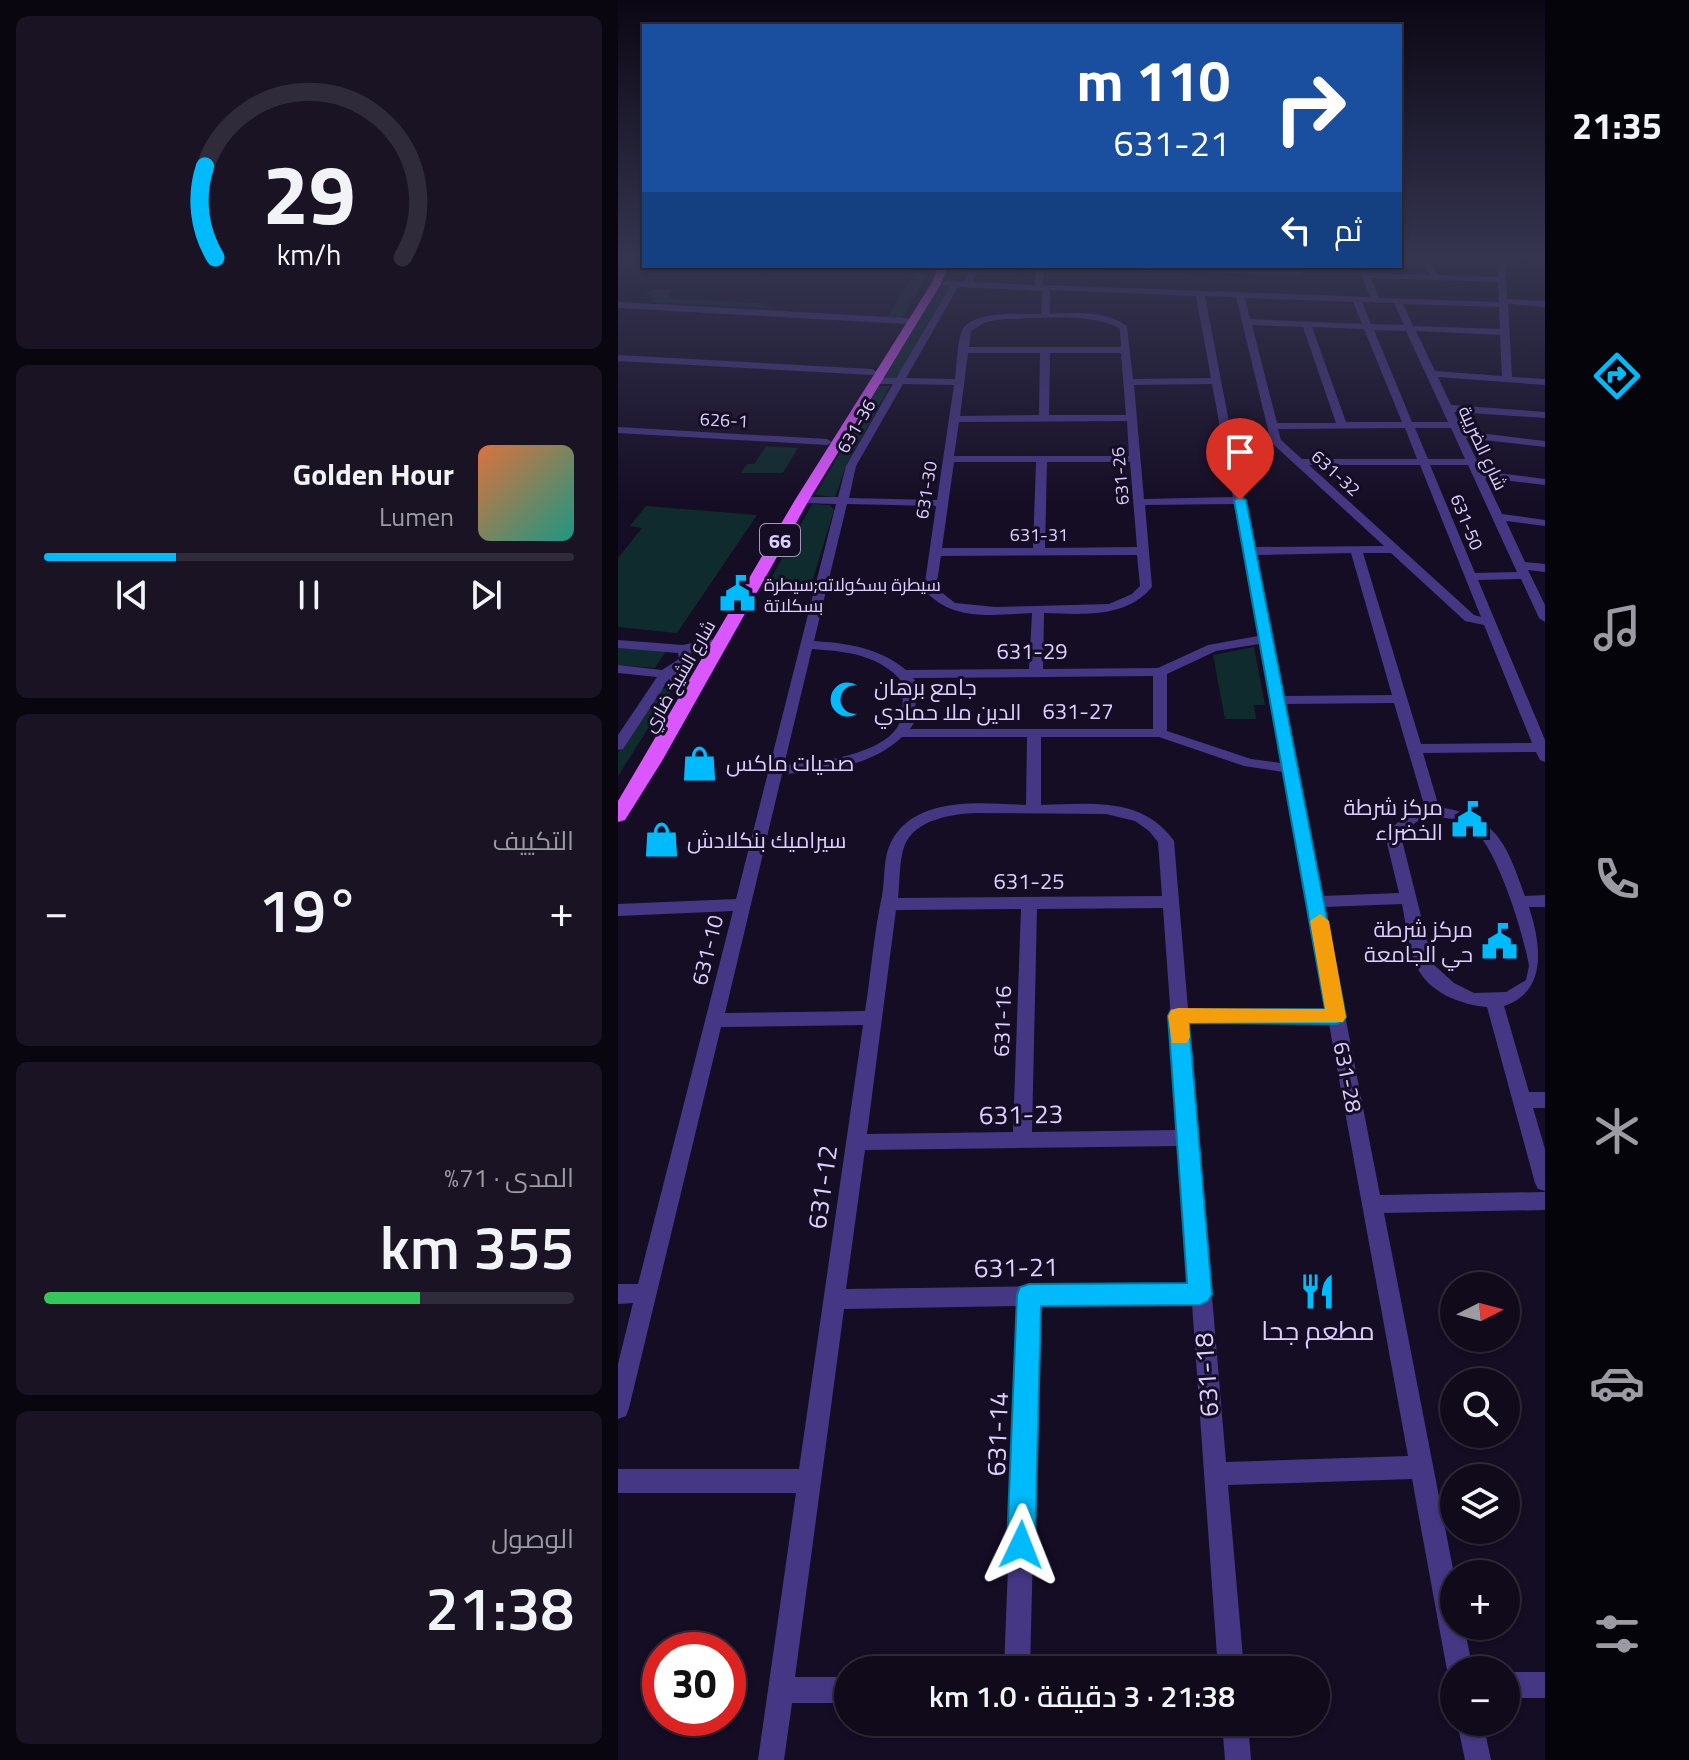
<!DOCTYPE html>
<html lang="ar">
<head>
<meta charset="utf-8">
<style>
  :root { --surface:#100a1b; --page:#191324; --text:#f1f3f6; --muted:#9c9aa3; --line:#302b3a; --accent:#00bbfb }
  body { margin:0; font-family:"Titillium Web",Cairo,sans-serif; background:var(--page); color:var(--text); direction:rtl; height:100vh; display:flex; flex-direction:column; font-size:30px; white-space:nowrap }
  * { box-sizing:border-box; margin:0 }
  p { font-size:26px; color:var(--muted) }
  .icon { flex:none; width:44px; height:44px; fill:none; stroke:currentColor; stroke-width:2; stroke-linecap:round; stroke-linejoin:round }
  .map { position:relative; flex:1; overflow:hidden; direction:ltr }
  .drawer { display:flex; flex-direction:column; gap:16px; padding:16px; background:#09060f; width:618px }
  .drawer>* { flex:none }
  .banner { position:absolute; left:24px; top:24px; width:760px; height:244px; border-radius:0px; box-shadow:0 2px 6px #0004,0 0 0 2px var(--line); direction:rtl; background:#1a4fa0; color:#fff; overflow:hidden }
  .needle { width:52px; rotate:84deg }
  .controls { position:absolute; left:822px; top:1272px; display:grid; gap:16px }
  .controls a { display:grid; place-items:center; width:80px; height:80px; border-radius:50%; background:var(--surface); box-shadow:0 2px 6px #0004,0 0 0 2px var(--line); font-size:40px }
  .speed { position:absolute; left:24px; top:1632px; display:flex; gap:16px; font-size:40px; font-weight:700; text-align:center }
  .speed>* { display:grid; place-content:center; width:104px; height:104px; border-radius:50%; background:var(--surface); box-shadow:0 2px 6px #0004,0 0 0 2px var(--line); line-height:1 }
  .speed .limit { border:12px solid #d22; background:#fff; color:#111 }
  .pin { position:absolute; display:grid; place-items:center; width:68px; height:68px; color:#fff; margin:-82px -34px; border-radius:50% 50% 50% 0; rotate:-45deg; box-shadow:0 0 8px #0007 }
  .pin .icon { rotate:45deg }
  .me { position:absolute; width:88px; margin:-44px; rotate:2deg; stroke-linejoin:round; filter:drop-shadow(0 0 6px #0008) }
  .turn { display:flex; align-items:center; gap:28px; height:168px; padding:0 40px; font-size:36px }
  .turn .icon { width:104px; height:104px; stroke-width:2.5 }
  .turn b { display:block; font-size:56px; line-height:68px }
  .then { display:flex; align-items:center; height:76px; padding:0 40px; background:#0003; gap:16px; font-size:30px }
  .big { font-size:60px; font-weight:600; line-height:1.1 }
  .drawer .card { flex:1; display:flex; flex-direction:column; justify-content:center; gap:12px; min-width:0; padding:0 28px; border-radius:12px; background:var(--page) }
  .drawer .dial { align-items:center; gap:0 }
  .dial svg { height:208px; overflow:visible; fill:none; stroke:var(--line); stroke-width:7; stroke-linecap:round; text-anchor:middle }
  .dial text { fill:var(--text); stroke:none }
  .song { display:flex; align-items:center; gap:24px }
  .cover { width:96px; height:96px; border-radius:12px; background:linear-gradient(135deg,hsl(20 70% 55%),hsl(170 70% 35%)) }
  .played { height:8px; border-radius:4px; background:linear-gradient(90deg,var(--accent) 25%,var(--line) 25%) }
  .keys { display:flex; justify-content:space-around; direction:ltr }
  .heat { display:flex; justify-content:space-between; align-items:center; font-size:44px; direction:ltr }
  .charge { height:12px; border-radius:6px; background:linear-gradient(90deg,#34c759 71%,var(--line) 0) }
  .trip { position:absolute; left:216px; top:1656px; width:496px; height:80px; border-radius:40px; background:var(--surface); box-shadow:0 2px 6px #0004,0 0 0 2px var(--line); font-weight:600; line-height:80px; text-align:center; direction:rtl }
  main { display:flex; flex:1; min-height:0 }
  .tab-bar { display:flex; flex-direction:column; width:144px; justify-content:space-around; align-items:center; background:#06040b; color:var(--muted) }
  .tab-bar .icon { width:56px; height:56px }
  .tab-bar .selected { color:var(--accent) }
  .tab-bar b { font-size:36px; color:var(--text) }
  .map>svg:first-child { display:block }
  .green { fill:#102b2e }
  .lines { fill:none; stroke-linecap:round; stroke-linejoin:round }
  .minor { fill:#463785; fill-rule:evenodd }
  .major { fill:#da57ff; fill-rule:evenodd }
  .route { fill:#00bbfb; stroke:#007aa3; stroke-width:2 }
  .slow { fill:#f59e0b }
  .labels { text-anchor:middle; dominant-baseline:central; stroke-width:6; stroke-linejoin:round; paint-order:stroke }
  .far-street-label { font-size:18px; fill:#ddd0ff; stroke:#150d24 }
  .far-poi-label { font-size:18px; fill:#ddd0ff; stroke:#150d24; text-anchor:start }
  .shield { fill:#150d24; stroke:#a196bd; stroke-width:2 }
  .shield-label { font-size:20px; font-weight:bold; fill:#ddd0ff }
  .street-label { font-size:22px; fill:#ddd0ff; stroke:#150d24 }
  .poi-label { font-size:22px; fill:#ddd0ff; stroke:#150d24; text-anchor:start }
  .near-street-label { font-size:26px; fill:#ddd0ff; stroke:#150d24 }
  .near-poi-label { font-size:26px; fill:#ddd0ff; stroke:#150d24 }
</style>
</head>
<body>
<main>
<nav class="tab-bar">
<b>21:35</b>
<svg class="icon selected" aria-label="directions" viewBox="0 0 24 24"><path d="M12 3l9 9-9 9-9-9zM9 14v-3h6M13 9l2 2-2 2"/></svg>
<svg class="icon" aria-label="music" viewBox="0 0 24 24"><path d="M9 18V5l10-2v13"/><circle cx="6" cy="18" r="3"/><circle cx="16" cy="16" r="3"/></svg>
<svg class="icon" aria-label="phone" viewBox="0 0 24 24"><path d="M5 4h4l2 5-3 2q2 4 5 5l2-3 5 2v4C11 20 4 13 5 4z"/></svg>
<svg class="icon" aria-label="climate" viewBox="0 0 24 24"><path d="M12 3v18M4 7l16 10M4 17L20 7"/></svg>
<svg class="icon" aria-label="car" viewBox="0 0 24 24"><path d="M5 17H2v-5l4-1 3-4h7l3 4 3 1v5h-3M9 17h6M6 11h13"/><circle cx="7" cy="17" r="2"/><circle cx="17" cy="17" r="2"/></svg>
<svg class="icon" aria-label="filters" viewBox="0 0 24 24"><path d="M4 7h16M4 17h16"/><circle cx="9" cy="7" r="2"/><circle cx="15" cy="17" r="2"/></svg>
</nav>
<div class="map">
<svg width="927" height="1760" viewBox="0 0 927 1760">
  <rect width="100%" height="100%" fill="#150d24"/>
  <path class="green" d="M 302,266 L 312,270 L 284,318 L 269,317 Z
    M 322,287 L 332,288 L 277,379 L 266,378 Z
    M 35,289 L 55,290 L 49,298 L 152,304 L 144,308 L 33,302 L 36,298 L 27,294 Z
    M 261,386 L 272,386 L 229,463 L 217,497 L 197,495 Z
    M 148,446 L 180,448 L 165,473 L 123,473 L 129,464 L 136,464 Z
    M 194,504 L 212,505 L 216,510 L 194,582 L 151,582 Z
    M 28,506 L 139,515 L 59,633 L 0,627 L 0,558 L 24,528 L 12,526 Z
    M 636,647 L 647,705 L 636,705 L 638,719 L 607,719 L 595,655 Z
    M 0,648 L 48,651 L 37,668 L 0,665 Z
    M 42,688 L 55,689 L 0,776 L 0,753 Z"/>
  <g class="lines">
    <path class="minor" d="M 803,259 L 811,259 L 820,275 L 880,277 L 879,259 L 887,259 L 889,299 L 927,301 L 927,307 L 890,304 L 894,377 L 927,379 L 927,385 L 820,377 L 833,405 L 927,412 L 927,418 L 836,412 L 845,431 L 927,441 L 927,447 L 848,438 L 864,471 L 927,479 L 927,485 L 867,478 L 884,514 L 927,520 L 927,526 L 888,521 L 907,562 L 927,564 L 927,572 L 910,570 L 927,605 L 927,622 L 921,618 L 903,579 L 860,580 L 927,740 L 927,762 L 922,760 L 918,752 L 805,753 L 821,807 C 879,816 889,845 907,896 L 927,895 L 927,907 L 911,907 C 925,951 927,992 886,1006 L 911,1092 L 927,1092 L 927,1108 L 915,1108 L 927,1149 L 927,1191 L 920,1189 L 917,1183 L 869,1007 C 843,1005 810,992 799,967 C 790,948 788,924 784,904 L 706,907 L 762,1195 L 927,1192 L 927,1210 L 766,1213 L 836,1574 L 836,1626 L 846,1626 L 855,1670 L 836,1670 L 836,1680 L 829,1670 L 794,1479 L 610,1485 L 626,1670 L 600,1670 L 574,1304 L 421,1306 L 412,1670 L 386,1670 L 400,1306 L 226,1309 L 177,1677 L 230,1677 L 230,1703 L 174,1703 L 166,1760 L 140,1760 L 178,1493 L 0,1493 L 0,1469 L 181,1469 L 245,1025 L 103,1027 L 11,1408 L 8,1416 L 0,1419 L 0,1364 L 15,1303 L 0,1304 L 0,1284 L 20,1284 L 115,911 L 0,916 L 0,904 L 118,899 L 218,504 L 184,503 L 178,500 L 184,497 L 220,497 L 228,466 L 275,384 L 257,384 L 252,381 L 257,378 L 278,378 L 332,287 L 324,284 L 328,281 L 346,282 L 354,266 L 362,266 L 355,282 L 417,285 L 418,266 L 426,266 L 425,285 L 752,297 L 740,266 L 748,266 L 751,273 L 812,275 ZM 753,278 L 880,282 L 881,302 L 761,298 ZM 340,287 L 424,291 L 423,314 C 404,314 356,310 345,329 C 339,339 339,367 337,379 L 288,378 ZM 432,290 L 578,296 L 593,378 L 515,379 L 509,326 C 486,310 458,313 432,314 ZM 587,296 L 618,297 L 652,438 L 614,438 ZM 627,298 L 735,302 L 744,324 L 632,319 ZM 744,302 L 776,303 L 786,325 L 753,324 ZM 785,304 L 881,307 L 882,329 L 795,326 ZM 386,319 C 416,319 477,312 502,329 L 503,347 L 351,347 L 353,331 L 368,322 ZM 634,325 L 685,327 L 718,423 L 659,423 ZM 694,327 L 746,329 L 784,422 L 728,422 ZM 756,330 L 788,331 L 830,422 L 794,422 ZM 798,331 L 882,335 L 884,376 L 817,371 ZM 350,353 L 422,353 L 421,415 L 342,416 ZM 432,353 L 503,353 L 508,415 L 431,415 ZM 285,384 L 336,385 L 319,500 L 231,498 L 238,466 ZM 594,384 L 615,497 L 526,499 L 516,385 ZM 509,421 L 511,456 L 336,456 L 341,422 ZM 787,428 L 799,459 L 684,459 L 663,440 L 660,429 ZM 797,428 L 833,428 L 847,459 L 810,459 ZM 615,444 L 655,444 L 766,546 L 636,547 ZM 336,462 L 418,462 L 415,548 L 324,548 ZM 429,462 L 512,462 L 519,547 L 427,548 ZM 691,465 L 802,465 L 863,617 L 856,615 ZM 812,465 L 850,465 L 899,572 L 857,573 ZM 229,504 L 318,506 L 306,589 C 332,622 376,615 414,613 L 411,669 L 288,670 C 262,648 229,643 196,641 ZM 616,504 L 640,636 L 590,645 L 540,668 L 425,669 L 426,613 C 464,614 507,619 534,587 L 527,505 ZM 733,553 L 774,695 L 665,696 L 637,555 ZM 745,553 L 773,553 L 847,621 L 866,625 L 914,743 L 803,744 ZM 519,555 L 522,586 L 514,594 L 491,604 L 377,607 L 337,603 L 318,588 L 323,556 ZM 641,644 L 663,763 L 633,759 L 549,731 L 549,674 L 598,651 ZM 194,649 C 228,651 263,655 285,683 C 284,694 286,711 282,722 C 269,755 197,763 166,765 ZM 535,676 L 535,729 L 292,729 L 296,723 L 299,683 L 295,678 ZM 776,703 L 807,808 L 788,814 L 767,835 L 781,893 L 704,896 L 666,704 ZM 284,737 L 409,737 L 408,805 C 364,803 297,795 273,842 C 265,857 267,880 264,896 C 256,932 253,973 247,1011 L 107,1013 L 164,774 C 206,772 252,767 284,737 ZM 423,737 L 541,737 L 626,766 L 665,772 L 708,1010 L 570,1009 L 556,841 C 525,796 470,804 423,805 ZM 359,813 L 488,814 L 517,821 L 531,831 L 540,842 L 544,896 L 280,898 C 282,882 281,862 286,847 C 296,819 334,814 359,813 ZM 816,816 C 827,818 841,819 852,826 C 878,843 906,934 911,966 L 908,980 L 888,992 L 856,993 L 836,983 L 815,964 L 783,836 L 798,822 ZM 545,908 L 561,1130 L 414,1132 L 419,909 ZM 403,909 L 395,1132 L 249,1134 L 278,910 ZM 571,1023 L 711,1024 L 790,1456 L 608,1462 ZM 562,1146 L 572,1284 L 228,1289 L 247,1150 Z
      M 311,266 L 319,266 L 322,271 L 315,273 Z
      M 546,266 L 682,269 L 686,272 L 682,275 L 487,270 L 483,267 Z
      M 0,302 L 288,318 L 293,321 L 288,324 L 0,308 Z
      M 0,355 L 254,369 L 259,372 L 254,375 L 0,361 Z
      M 0,427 L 209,439 L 214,442 L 209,445 L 0,433 Z
      M 92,639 L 97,640 L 97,646 L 73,651 L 74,661 L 59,672 L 71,681 L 71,687 L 61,687 L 51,679 L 5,749 L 0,750 L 0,735 L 39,677 L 0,673 L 0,665 L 44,670 L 61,659 L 60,653 L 0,648 L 0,640 L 65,645 Z
      M 888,1672 L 927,1672 L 927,1698 L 888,1698 Z
      M 604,1722 L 630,1722 L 633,1760 L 607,1760 Z
      M 839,1722 L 865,1722 L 873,1760 L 847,1760 Z"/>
    <path class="major" d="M 321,266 L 331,266 L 323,284 L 191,500 L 44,761 L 7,820 L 0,822 L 0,801 L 177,500 L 313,284 Z"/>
  </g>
  <linearGradient id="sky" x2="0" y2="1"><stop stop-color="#0c0714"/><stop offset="0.51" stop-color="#353550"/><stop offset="1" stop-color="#353550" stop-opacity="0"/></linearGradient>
  <rect width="927" height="505" fill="url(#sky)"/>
  <path class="route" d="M 622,497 L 628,500 L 728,1017 L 725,1022 L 718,1024 L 571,1023 L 594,1294 L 590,1301 L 582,1305 L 423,1306 L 417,1545 L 413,1555 L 403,1559 L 393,1555 L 389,1545 L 399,1295 L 402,1287 L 411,1284 L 569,1283 L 550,1016 L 553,1010 L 707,1009 L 616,500 Z"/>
  <path class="slow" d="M 702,914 L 711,921 L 728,1017 L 725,1022 L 571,1023 L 572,1037 L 569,1043 L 554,1043 L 550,1016 L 553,1010 L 560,1008 L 707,1009 L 692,921 Z"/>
  <defs>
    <symbol id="civic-bare" viewBox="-9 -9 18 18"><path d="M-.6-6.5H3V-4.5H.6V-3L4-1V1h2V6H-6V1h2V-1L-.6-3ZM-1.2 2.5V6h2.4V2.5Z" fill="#00bbfb" stroke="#150d24" stroke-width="2.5" paint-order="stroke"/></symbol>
    <symbol id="mosque-bare" viewBox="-9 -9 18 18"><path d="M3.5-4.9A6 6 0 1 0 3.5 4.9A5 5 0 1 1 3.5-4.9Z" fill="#00bbfb" stroke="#150d24" stroke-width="2.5" paint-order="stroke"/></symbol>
    <symbol id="shop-bare" viewBox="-9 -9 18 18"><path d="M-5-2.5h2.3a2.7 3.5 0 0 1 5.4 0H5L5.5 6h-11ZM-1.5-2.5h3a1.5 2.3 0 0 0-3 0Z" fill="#00bbfb" stroke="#150d24" stroke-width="2.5" paint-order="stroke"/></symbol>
    <symbol id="restaurant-bare" viewBox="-9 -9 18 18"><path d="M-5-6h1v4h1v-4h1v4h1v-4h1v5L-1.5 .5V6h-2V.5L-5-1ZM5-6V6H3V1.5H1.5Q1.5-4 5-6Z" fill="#00bbfb" stroke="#150d24" stroke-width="2.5" paint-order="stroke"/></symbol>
  </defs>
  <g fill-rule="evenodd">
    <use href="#civic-bare" x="94" y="568" width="51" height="51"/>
    <use href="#mosque-bare" x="204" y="674" width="51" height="51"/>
    <use href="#shop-bare" x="56" y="738" width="51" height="51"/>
    <use href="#civic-bare" x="826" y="794" width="51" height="51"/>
    <use href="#shop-bare" x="18" y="814" width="51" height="51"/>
    <use href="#civic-bare" x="856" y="916" width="51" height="51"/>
    <use href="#restaurant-bare" x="674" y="1266" width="51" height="51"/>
  </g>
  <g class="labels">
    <g class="far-street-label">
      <text transform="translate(106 420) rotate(3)">626-1</text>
      <text transform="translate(238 426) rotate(-60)">631-36</text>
      <text transform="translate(865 448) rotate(65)">شارع الضريبة</text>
      <text transform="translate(718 473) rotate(42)">631-32</text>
      <text transform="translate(502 476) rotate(-95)">631-26</text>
      <text transform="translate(308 490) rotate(-81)">631-30</text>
      <text transform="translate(849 522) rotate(68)">631-50</text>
      <text x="421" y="534">631-31</text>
      <text transform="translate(61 676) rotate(-60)">شارع الشيخ ضاري</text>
    </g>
    <g class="far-poi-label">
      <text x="146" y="584">سيطرة بسكولاته;سيطرة<tspan x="146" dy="21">بسكلاتة</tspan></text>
    </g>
    <rect class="shield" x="142" y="524" width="40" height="32" rx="6"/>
    <g class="shield-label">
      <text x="162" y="540">66</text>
    </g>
    <g class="street-label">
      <text x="414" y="651">631-29</text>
      <text x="460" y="711">631-27</text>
      <text x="411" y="881">631-25</text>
      <text transform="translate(89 950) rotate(-76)">631-10</text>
      <text transform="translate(384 1021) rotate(-88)">631-16</text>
      <text transform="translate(730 1077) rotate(79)">631-28</text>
    </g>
    <g class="poi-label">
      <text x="256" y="687">جامع برهان<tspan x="256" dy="25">الدين ملا حمادي</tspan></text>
      <text x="108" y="763">صحيات ماكس</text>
      <text x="825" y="807" text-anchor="end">مركز شرطة<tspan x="825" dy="25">الخضراء</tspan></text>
      <text x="69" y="840">سيراميك بنكلادش</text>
      <text x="855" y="929" text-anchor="end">مركز شرطة<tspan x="855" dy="25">حي الجامعة</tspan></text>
    </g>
    <g class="near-street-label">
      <text transform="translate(403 1114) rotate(-1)">631-23</text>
      <text transform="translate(204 1187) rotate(-82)">631-12</text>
      <text transform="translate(398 1267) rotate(-1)">631-21</text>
      <text transform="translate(588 1375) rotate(-94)">631-18</text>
      <text transform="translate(379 1434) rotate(-88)">631-14</text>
    </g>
    <g class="near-poi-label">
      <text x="700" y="1330">مطعم جحا</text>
    </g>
  </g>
</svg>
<div class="controls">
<a><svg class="needle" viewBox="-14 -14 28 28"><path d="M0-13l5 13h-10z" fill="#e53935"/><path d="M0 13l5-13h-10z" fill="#9c9aa3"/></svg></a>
<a><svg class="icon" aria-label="search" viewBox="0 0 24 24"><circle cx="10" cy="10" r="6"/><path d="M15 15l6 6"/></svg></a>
<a><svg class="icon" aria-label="layers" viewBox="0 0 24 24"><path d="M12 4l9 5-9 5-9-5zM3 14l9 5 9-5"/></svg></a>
<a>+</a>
<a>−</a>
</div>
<div class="speed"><div class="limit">30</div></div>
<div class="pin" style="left:622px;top:500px;background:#d93025"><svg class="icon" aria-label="arrive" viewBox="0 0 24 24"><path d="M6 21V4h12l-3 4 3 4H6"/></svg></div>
<svg class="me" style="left:403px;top:1545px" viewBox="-20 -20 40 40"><path d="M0-17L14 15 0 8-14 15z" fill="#00bbfb" stroke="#fff" stroke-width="4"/></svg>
<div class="trip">21:38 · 3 دقيقة · 1.0 km</div>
<div class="banner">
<div class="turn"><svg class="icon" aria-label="right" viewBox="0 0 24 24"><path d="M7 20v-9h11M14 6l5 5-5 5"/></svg><div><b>110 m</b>631-21</div></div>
<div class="then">ثم<svg class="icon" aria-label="left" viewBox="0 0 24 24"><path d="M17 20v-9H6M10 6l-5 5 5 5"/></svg></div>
</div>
</div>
<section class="drawer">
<div class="card dial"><svg viewBox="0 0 100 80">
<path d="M14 69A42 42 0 1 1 86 69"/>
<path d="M14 69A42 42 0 0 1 10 34" stroke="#00bbfb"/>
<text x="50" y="56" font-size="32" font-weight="700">29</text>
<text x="50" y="72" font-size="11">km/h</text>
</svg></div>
<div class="card">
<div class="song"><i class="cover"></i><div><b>Golden Hour</b><p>Lumen</p></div></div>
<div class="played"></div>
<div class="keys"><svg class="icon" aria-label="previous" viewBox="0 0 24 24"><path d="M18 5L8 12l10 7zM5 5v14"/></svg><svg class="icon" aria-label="pause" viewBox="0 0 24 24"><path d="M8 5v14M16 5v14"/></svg><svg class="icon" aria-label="next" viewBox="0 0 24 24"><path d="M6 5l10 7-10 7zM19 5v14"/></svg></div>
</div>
<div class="card"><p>التكييف</p>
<div class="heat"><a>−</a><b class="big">19°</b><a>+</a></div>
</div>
<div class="card"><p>المدى · 71%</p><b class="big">355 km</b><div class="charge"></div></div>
<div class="card"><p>الوصول</p><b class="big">21:38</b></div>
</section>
</main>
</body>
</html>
